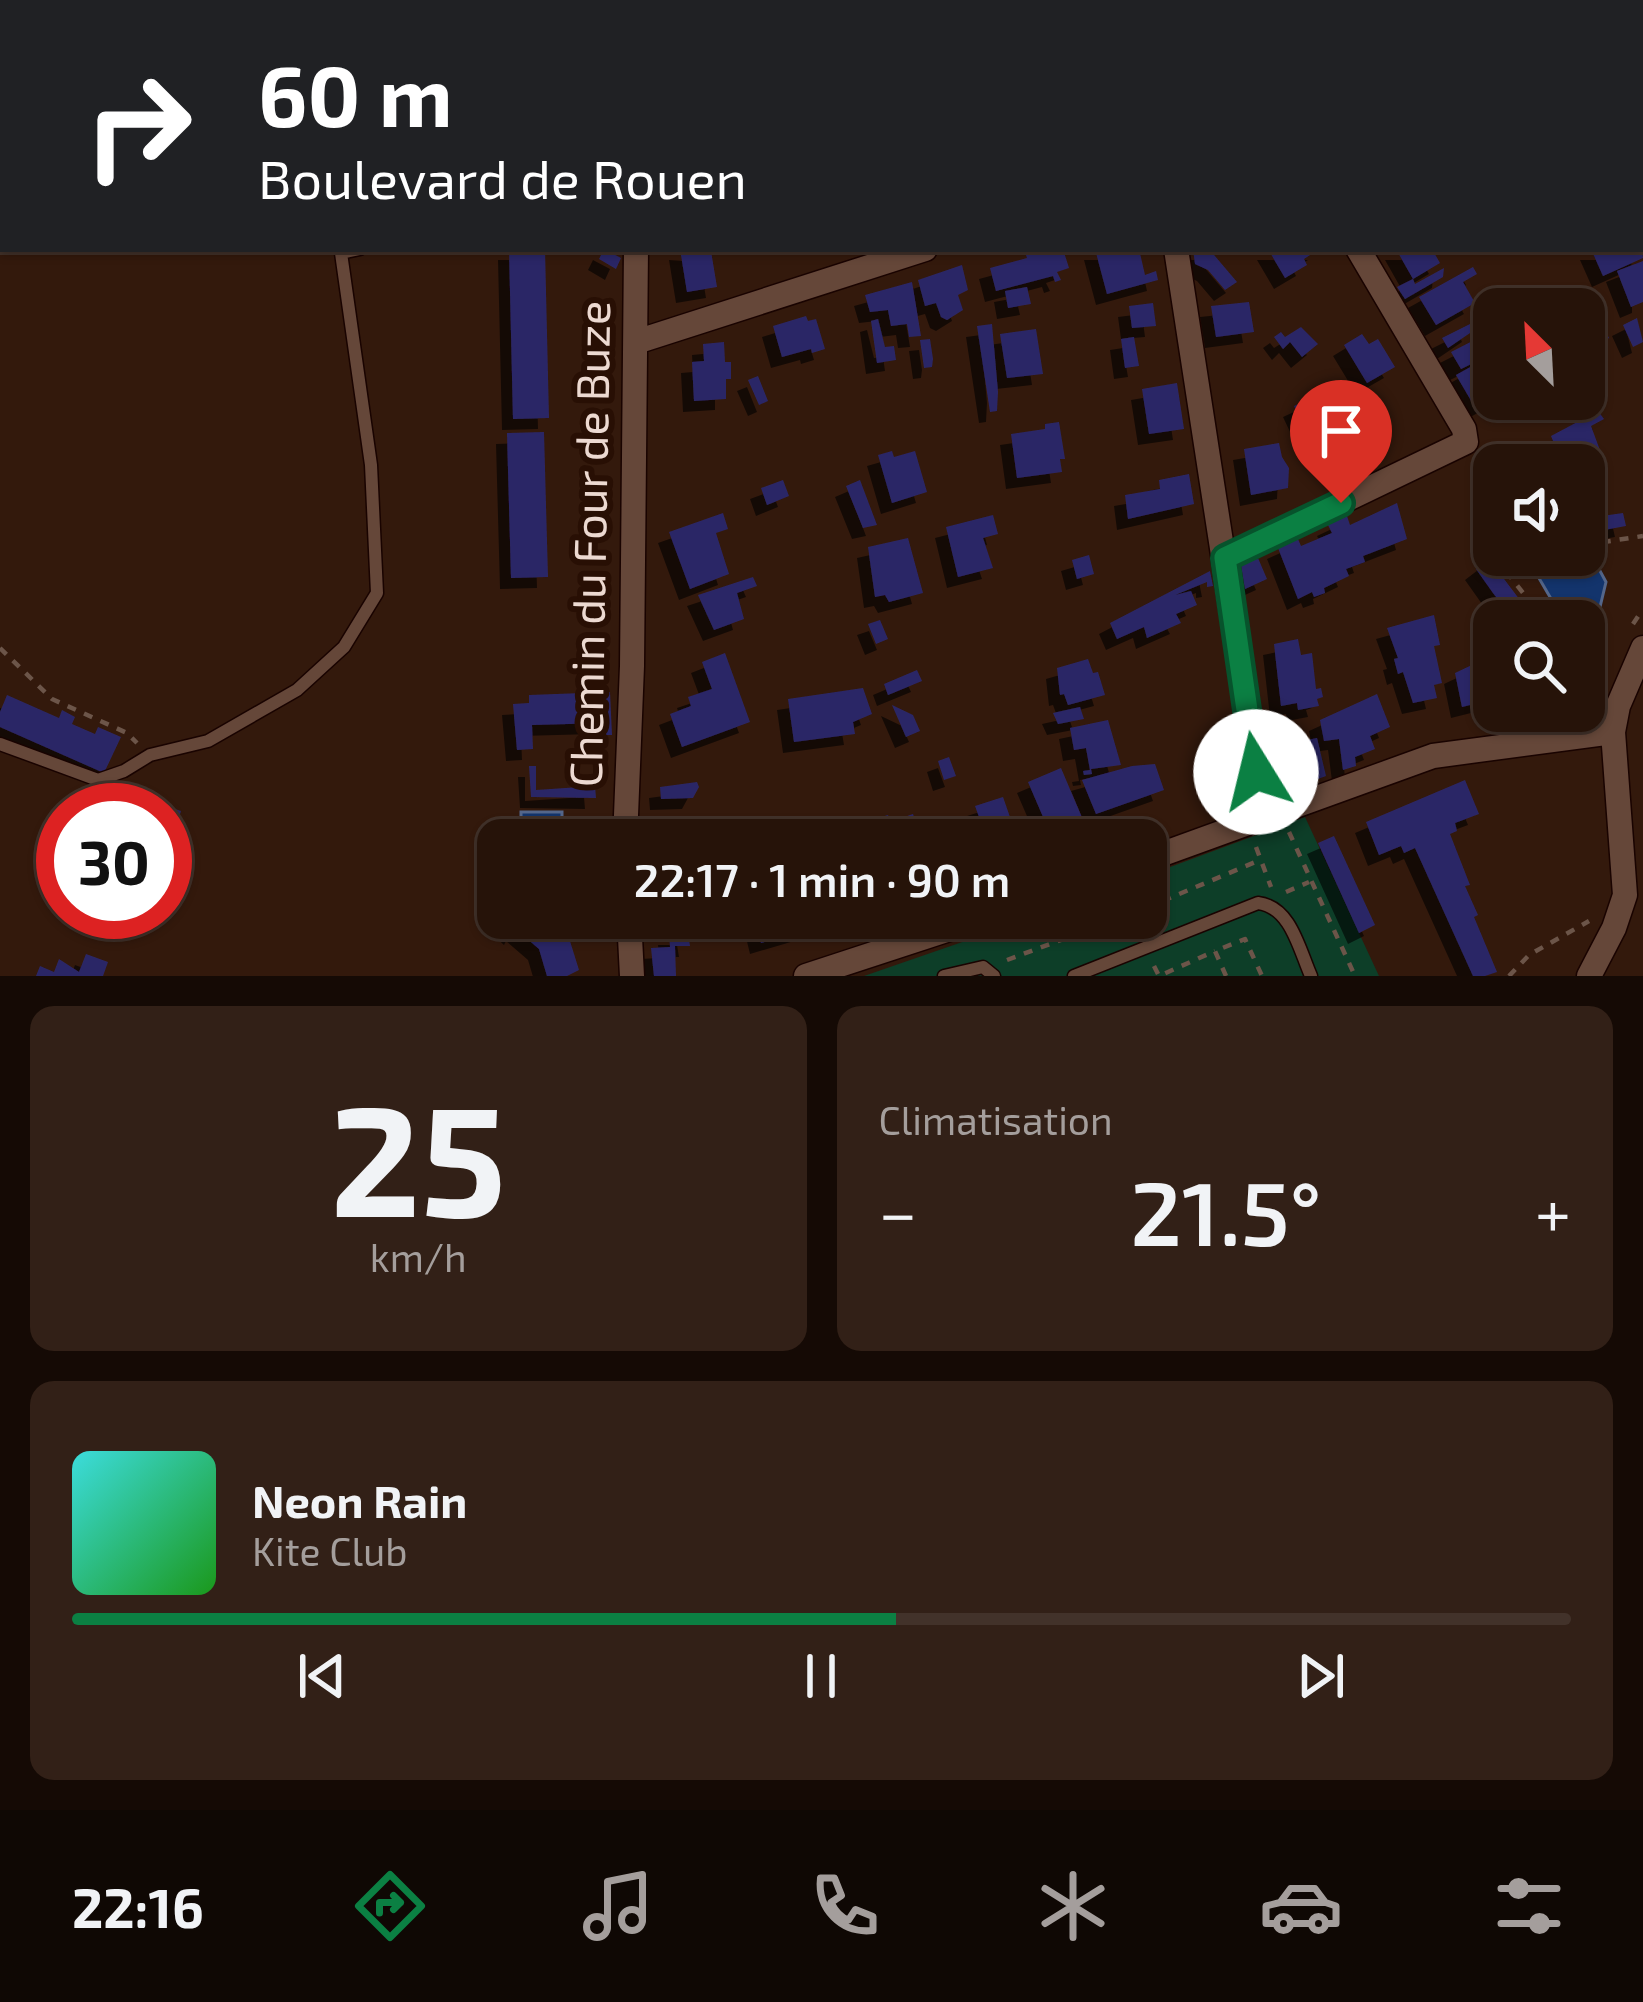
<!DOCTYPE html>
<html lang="fr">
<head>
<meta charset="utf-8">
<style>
  :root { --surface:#261309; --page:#322017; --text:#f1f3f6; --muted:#a49e9c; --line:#42322a; --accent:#0b8043 }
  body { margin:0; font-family:"Exo 2",sans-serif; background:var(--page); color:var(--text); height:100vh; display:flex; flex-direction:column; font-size:45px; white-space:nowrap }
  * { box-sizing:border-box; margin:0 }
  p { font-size:39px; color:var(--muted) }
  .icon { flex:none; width:66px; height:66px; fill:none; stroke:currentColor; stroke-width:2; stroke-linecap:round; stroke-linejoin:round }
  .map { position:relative; height:976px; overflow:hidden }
  .drawer { display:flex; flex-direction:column; gap:30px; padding:30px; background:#150a05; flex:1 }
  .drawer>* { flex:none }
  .top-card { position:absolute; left:0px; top:0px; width:1644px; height:252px; box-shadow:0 3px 9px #0004,0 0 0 3px var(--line); background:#202124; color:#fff; overflow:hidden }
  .needle { width:78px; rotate:336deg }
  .controls { position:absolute; left:1473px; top:288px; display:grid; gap:24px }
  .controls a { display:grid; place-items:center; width:132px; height:132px; border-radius:24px; background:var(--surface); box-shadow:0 3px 9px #0004,0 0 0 3px var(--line); font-size:60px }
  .speed { position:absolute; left:36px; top:783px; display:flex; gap:24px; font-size:60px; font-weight:700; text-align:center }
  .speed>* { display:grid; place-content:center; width:156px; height:156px; border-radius:50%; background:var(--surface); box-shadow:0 3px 9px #0004,0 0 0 3px var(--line); line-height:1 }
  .speed .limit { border:18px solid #d22; background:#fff; color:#111 }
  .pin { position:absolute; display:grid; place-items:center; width:102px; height:102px; color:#fff; margin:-123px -51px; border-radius:50% 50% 50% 0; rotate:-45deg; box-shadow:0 0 12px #0007 }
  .pin .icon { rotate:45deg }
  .me { position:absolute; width:132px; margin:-66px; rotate:351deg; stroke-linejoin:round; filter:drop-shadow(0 0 9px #0008) }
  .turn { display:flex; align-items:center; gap:42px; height:252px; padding:0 60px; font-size:54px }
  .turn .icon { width:156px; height:156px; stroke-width:2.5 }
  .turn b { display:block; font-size:84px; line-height:102px }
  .big { font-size:90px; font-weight:600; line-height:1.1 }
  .drawer .tile { flex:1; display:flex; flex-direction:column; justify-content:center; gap:18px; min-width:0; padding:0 42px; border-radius:24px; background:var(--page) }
  .drawer .dial { align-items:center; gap:0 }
  .dial b { font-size:156px; line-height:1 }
  .song { display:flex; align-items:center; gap:36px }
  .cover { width:144px; height:144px; border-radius:18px; background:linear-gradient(135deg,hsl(180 70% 55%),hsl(120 70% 35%)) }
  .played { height:12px; border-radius:6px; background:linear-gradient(90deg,var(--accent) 55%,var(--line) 55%) }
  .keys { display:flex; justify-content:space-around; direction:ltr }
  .heat { display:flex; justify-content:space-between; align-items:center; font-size:66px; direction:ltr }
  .drawer .tiles { flex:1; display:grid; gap:30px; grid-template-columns:1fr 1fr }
  .tile:last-child { grid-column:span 2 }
  .trip { position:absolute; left:477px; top:819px; width:690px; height:120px; border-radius:24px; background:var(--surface); box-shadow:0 3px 9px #0004,0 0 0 3px var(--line); font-weight:600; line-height:120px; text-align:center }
  .tabs { display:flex; height:192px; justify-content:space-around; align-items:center; background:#0f0804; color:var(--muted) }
  .tabs .icon { width:84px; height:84px }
  .tabs .active { color:var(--accent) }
  .tabs b { font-size:54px; color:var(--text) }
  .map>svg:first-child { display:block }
  .green { fill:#0d3e28 }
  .water { fill:#13346c; stroke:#54668a; stroke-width:3 }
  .building { fill:#2c2766; filter:url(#shadow) }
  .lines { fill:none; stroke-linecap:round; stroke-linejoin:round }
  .service-casing { stroke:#190300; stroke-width:15 }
  .minor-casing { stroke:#190300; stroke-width:27 }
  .path { stroke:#6c5549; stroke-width:4.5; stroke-dasharray:9 9; stroke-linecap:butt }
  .service { stroke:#654739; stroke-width:12 }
  .minor { stroke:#654739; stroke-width:24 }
  .route-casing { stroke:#07532c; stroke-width:30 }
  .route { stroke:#0b8043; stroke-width:21 }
  .labels { text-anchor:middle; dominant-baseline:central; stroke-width:12; stroke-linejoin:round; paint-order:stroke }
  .street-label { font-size:45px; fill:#ecd9d1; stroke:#280f04 }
</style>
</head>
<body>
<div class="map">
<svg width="1643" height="976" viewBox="0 0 1643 976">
  <defs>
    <filter id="shadow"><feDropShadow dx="-11" dy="11" stdDeviation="0" flood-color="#0009"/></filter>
  </defs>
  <rect width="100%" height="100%" fill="#33190c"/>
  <path class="green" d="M 1305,817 L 1379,976 L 864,976 L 1032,918 L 1146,918 L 1146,876 Z"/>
  <path class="water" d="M 1593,558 L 1606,582 L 1600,607 L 1584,633 L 1584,621 L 1564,621 L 1536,573 Z
    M 521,812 L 562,812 L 562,840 L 521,840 Z"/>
  <path class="building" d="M 509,249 L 545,249 L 549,418 L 513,419 Z
    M 604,249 L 621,258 L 616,269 L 599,259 Z
    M 680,249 L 711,251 L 717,287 L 687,292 Z
    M 1063,249 L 1069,268 L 1057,272 L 1061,280 L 1055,282 L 1053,276 L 996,291 L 990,268 L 1027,258 L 1025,252 L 1036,250 L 1037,255 Z
    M 1095,249 L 1139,249 L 1145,275 L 1156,271 L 1158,280 L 1107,294 Z
    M 1193,249 L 1209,249 L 1237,282 L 1225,290 L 1208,270 L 1195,264 Z
    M 1268,249 L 1319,249 L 1304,259 L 1307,265 L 1285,278 Z
    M 1396,249 L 1432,249 L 1440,263 L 1413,279 Z
    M 1591,249 L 1642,249 L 1643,258 L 1603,276 Z
    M 1643,261 L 1643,302 L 1631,307 L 1617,271 Z
    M 962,265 L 968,290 L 958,295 L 963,310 L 947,320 L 941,317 L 936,303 L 925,306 L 918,280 Z
    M 1473,267 L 1477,274 L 1463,282 L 1475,303 L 1436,325 L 1419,297 Z
    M 1444,268 L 1443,277 L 1405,299 L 1397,287 L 1413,279 L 1415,284 Z
    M 912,282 L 921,336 L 909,337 L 907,324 L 891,326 L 888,310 L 870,312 L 865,295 Z
    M 1027,287 L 1031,304 L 1008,308 L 1005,291 Z
    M 1249,302 L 1254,332 L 1216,337 L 1211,306 Z
    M 1153,303 L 1156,326 L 1132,328 L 1129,306 Z
    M 1595,311 L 1609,338 L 1584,352 L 1584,317 Z
    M 806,316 L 808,321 L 816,319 L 825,349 L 812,353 L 811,349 L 782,357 L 773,326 Z
    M 1637,318 L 1643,342 L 1633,347 L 1623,325 Z
    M 878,319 L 885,347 L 894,346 L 896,360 L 877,363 L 871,321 Z
    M 992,324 L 998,392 L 997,411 L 990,412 L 977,326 Z
    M 1470,324 L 1473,331 L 1448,348 L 1442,338 Z
    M 1301,327 L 1318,344 L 1302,357 L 1290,342 L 1283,349 L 1274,337 L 1281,332 L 1285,337 Z
    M 1036,329 L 1043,374 L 1007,378 L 1000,334 Z
    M 1494,330 L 1494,350 L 1490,355 L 1461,369 L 1451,352 Z
    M 1362,334 L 1369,344 L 1378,339 L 1395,367 L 1367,383 L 1344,345 Z
    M 1134,337 L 1139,366 L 1125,368 L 1121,339 Z
    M 930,339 L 933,359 L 932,367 L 924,368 L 920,340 Z
    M 724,342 L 725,362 L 731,362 L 731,379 L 726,379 L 726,399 L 694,401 L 692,362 L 704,361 L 703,344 Z
    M 1474,365 L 1480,375 L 1494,367 L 1494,399 L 1476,409 L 1456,375 Z
    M 758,376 L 768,401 L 759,405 L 748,380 Z
    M 1177,383 L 1184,429 L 1149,434 L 1142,389 Z
    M 1322,393 L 1339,428 L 1311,442 L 1294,406 Z
    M 1342,402 L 1358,420 L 1343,430 L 1332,409 Z
    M 1598,411 L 1604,419 L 1591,426 L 1604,461 L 1584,470 L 1584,465 L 1563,465 L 1551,436 Z
    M 1059,422 L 1065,459 L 1060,459 L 1062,472 L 1017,478 L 1011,434 L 1045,429 L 1045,424 Z
    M 544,432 L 548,577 L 511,578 L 507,433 Z
    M 1279,443 L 1282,457 L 1289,468 L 1288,488 L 1251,495 L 1244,449 Z
    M 892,451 L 894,457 L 915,451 L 927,492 L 892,503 L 878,455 Z
    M 1189,474 L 1194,504 L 1128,519 L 1125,495 L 1160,489 L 1159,480 Z
    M 783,480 L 789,496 L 767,505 L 761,488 Z
    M 860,480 L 877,525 L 863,528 L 846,486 Z
    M 1397,503 L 1407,539 L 1363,556 L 1365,562 L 1346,569 L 1349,576 L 1324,588 L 1325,593 L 1314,597 L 1312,592 L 1298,599 L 1278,548 L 1298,539 L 1301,546 L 1332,533 L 1328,525 L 1347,516 L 1350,525 Z
    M 723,513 L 728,529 L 716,533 L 729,574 L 690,589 L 669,532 Z
    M 1623,513 L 1626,526 L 1604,530 L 1602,516 Z
    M 993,515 L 998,534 L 983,538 L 993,568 L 958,577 L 946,527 Z
    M 908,538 L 923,593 L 889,602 L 885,595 L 875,597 L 868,547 Z
    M 1089,555 L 1094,574 L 1077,579 L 1072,560 Z
    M 1258,558 L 1267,579 L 1245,589 L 1241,565 Z
    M 1489,559 L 1532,616 L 1536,621 L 1515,621 L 1493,593 L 1476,569 Z
    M 1210,571 L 1213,586 L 1207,587 L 1207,582 L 1175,595 L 1191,591 L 1197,605 L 1176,614 L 1181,623 L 1147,638 L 1144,627 L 1117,639 L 1110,623 Z
    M 753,577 L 757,586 L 737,593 L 744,619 L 714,630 L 698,595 Z
    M 1434,615 L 1440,645 L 1434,646 L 1442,683 L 1434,685 L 1437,698 L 1413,703 L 1403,672 L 1398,674 L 1394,659 L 1398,658 L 1387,628 Z
    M 880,620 L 888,639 L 876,644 L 868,624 Z
    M 1298,639 L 1301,655 L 1312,653 L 1316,689 L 1321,688 L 1323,697 L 1317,699 L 1319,706 L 1298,710 L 1297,703 L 1281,706 L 1274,644 Z
    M 725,653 L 750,722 L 682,747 L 670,714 L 691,706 L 688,697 L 712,689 L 702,662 Z
    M 1491,656 L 1494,706 L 1485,710 L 1482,702 L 1462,707 L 1455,673 Z
    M 1088,659 L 1093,673 L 1098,672 L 1105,695 L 1068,705 L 1064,694 L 1060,695 L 1057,668 Z
    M 917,670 L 922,681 L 888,695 L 884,684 Z
    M 863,688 L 872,714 L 853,722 L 855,734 L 794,742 L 788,699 Z
    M 610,692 L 612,735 L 606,735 L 605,723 L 532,725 L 533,749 L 517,750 L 513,704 L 529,703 L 529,695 Z
    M 1377,694 L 1390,727 L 1370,736 L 1375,749 L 1355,757 L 1356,766 L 1343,770 L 1339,739 L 1324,741 L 1320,720 Z
    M 7,695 L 59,718 L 62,710 L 75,717 L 72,724 L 95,734 L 98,727 L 121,737 L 104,773 L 0,727 L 0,712 Z
    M 892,705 L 913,715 L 920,731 L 906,737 Z
    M 1080,707 L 1084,719 L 1058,724 L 1053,713 Z
    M 1108,720 L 1121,765 L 1091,769 L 1092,774 L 1084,775 L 1083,771 L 1090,770 L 1086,748 L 1074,750 L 1070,728 Z
    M 1234,728 L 1238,756 L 1225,758 L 1222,740 Z
    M 1317,738 L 1326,776 L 1291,789 L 1282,745 Z
    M 949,757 L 956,776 L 944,780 L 938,761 Z
    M 1155,764 L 1164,790 L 1096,814 L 1082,780 L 1132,766 Z
    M 529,766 L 536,766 L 536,790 L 595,786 L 596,798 L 531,797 Z
    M 1061,768 L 1086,827 L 1053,840 L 1028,782 Z
    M 1465,780 L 1479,814 L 1455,823 L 1457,831 L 1450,834 L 1470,885 L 1465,886 L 1478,915 L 1474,917 L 1497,972 L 1485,976 L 1473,976 L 1415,848 L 1404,853 L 1401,846 L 1379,855 L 1366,822 Z
    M 697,782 L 699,787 L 693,798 L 661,799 L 660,787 Z
    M 141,789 L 147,790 L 145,799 L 181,811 L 177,824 L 165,821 L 165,810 L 127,807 L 131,794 L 139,797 Z
    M 1003,797 L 1018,840 L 977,840 L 999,832 L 992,821 L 982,825 L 975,806 Z
    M 913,814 L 921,840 L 868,840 L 862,823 L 888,815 L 890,822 Z
    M 694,818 L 706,820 L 708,840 L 662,840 L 660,820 Z
    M 1334,836 L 1375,925 L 1359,933 L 1318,843 Z
    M 502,918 L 548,918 L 559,927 L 565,925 L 579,970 L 567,976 L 547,976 L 539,949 L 517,930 L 515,934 L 500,920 Z
    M 755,918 L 827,918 L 829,923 L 761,943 Z
    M 669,934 L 688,934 L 690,946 L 675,946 L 676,976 L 654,976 L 651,948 L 670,947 Z
    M 86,954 L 108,962 L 103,976 L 36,976 L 40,966 L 54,972 L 59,959 L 79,972 Z"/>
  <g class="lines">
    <defs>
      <path id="service" d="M 0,744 L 98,780 L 124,771 L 150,755 L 208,741 L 297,690 L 344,647 L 377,593 L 371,465 L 341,253 L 360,249
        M 944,976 L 983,967 L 994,976
        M 1074,976 L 1258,903 C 1291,907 1299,949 1311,976"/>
      <path id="minor" d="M 633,0 L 634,3
        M 1139,0 L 1140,3
        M 1211,0 L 1213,3
        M 776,3 L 783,0
        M 1641,122 L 1643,121
        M 1176,249 L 1263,815
        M 636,342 L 925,249
        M 1225,558 L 1466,442 L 1464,429 L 1358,249
        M 625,840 L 632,666 L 636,249
        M 1146,860 L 1433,756 L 1613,732
        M 629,918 L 632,976
        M 806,976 L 983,918
        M 1589,976 L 1614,928 L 1625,895 L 1613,732 L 1618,706 L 1643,648"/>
    </defs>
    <use href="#service" class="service-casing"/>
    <use href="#minor" class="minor-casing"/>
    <path class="path" d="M 680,0 L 680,3
      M 1584,545 L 1643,536
      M 1545,621 L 1509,575 L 1516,564 L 1549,555
      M 1633,624 L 1643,609
      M 0,648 L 52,699 L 127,733 L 137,743
      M 1289,832 L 1355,976
      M 1256,847 L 1271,887
      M 1286,892 L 1309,882
      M 1146,908 L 1260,860
      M 1007,960 L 1120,918
      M 1154,966 L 1159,976 L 1215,951
      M 1226,976 L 1215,951 L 1245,939 L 1262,976
      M 1509,976 L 1529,955 L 1589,921"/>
    <use href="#service" class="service"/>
    <use href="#minor" class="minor"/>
  </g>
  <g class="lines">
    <defs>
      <path id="route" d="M 1256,772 L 1225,558 L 1341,503"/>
    </defs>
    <use href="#route" class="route-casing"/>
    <use href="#route" class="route"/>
  </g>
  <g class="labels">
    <g class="street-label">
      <text transform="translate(588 544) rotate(-89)">Chemin du Four de Buze</text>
    </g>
  </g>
</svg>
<div class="controls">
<a><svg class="needle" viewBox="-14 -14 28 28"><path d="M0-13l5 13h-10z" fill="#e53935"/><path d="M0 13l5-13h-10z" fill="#a49e9c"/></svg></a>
<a><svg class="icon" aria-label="sound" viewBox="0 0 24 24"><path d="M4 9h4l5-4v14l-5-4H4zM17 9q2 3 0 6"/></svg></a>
<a><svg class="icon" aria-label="search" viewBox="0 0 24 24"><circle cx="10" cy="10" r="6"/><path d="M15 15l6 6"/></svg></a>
</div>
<div class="speed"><div class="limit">30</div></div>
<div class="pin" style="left:1341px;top:503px;background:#d93025"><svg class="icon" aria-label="arrive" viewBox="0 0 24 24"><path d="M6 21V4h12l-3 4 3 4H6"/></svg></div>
<svg class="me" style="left:1256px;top:772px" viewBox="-20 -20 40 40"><circle r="19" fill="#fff"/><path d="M0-13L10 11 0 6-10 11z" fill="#0b8043"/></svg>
<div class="trip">22:17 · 1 min · 90 m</div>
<div class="top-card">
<div class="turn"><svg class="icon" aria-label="right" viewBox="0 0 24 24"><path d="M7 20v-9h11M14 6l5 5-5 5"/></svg><div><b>60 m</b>Boulevard de Rouen</div></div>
</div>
</div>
<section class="drawer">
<div class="tiles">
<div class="tile dial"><b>25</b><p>km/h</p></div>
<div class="tile"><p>Climatisation</p>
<div class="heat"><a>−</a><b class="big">21.5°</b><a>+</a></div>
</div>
<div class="tile">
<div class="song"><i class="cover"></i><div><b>Neon Rain</b><p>Kite Club</p></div></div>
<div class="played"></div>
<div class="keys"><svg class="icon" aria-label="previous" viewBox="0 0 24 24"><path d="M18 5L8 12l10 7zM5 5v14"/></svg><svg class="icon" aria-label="pause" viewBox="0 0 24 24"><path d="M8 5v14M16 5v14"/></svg><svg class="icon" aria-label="next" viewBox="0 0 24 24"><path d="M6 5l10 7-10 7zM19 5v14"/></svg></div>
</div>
</div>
</section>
<nav class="tabs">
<b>22:16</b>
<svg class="icon active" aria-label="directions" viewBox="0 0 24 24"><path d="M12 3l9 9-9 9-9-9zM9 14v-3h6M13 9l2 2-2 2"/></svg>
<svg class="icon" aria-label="music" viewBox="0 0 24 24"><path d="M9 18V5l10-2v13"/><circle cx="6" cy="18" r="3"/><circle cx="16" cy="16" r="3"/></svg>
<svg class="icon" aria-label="phone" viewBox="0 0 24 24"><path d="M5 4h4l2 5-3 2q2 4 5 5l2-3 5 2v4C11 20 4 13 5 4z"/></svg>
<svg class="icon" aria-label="climate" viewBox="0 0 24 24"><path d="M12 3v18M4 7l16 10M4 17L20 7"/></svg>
<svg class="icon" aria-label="car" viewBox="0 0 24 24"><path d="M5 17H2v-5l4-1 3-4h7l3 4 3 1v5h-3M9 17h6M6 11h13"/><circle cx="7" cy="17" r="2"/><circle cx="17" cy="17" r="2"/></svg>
<svg class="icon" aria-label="filters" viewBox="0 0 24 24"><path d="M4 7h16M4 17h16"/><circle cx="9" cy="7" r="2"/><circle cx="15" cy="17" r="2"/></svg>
</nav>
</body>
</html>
